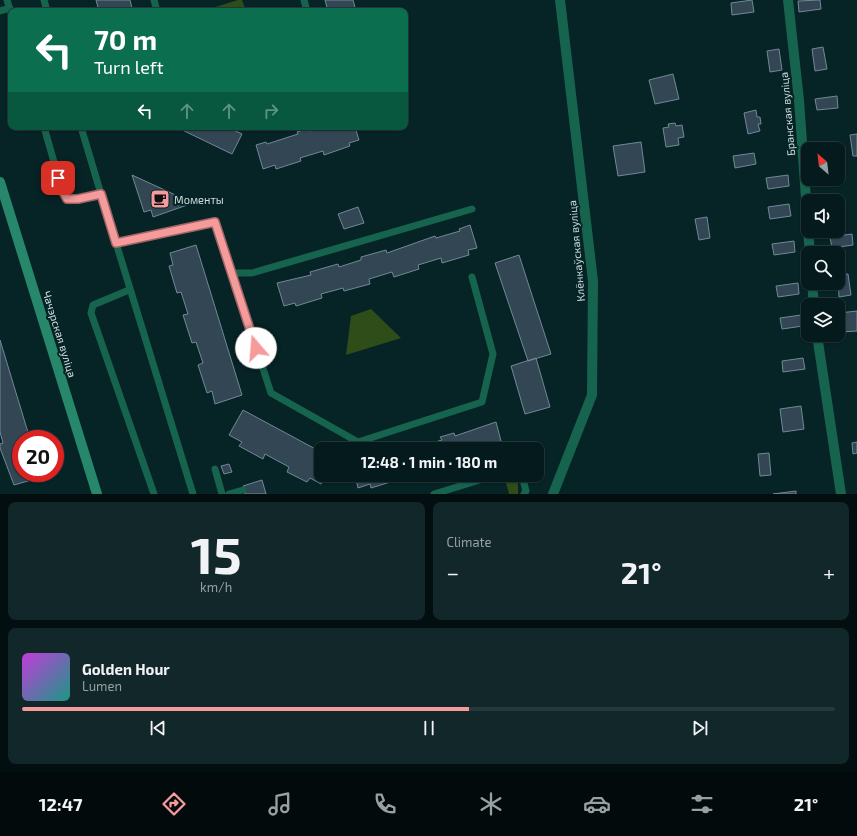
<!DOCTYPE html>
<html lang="en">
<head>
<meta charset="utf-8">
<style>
  :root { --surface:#041a1c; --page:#122729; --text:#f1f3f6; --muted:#97a1a3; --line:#25383b; --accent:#f59b9c }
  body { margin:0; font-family:"Exo 2",sans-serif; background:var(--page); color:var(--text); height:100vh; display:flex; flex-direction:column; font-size:15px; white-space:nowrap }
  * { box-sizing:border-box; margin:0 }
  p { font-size:13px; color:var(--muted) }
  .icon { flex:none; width:22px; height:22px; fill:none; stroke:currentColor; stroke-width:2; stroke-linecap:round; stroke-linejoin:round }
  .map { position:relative; height:494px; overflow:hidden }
  .details { display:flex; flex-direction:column; gap:8px; padding:8px; background:#020e0f; flex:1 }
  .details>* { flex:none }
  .top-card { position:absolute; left:8px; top:8px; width:400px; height:122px; border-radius:8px; box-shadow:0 1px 3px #0004,0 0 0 1px var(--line); background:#0b6e4f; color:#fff; overflow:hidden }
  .needle { width:26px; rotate:332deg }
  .tools { position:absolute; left:801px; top:142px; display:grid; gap:8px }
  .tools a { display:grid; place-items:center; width:44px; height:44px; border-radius:8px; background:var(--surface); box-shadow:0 1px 3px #0004,0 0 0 1px var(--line); font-size:20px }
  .speed { position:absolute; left:12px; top:430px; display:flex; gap:8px; font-size:20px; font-weight:700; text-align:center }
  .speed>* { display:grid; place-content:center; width:52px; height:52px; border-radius:50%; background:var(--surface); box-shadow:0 1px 3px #0004,0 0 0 1px var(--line); line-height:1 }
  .speed .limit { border:6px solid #d22; background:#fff; color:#111 }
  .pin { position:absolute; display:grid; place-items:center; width:34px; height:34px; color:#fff; margin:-17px; border-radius:8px; box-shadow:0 2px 6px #0006 }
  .me { position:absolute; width:44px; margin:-22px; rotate:342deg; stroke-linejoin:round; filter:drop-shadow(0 0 3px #0008) }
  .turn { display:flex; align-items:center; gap:14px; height:84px; padding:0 20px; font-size:18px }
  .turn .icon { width:52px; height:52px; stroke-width:2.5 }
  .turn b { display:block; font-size:28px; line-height:34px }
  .lanes { display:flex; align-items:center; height:38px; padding:0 20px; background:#0003; justify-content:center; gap:20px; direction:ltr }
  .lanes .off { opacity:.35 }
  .big { font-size:30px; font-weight:700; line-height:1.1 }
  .details .tile { flex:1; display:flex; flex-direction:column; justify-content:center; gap:6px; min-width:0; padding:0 14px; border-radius:8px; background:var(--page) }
  .details .dial { align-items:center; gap:0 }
  .dial b { font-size:52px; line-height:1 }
  .song { display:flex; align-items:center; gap:12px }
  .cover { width:48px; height:48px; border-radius:6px; background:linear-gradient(135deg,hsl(290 70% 55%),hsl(170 70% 35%)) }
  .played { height:4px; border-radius:2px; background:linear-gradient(90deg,var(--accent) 55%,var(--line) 55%) }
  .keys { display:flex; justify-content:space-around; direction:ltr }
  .heat { display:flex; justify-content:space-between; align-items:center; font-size:22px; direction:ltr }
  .details .tiles { flex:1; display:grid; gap:8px; grid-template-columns:1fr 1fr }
  .tile:last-child { grid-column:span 2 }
  .trip { position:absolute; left:314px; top:442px; width:230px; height:40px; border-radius:8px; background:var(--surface); box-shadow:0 1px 3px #0004,0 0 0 1px var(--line); font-weight:700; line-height:40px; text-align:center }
  .tabs { display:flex; height:64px; justify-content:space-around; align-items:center; background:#020a0b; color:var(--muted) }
  .tabs .icon { width:28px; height:28px }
  .tabs .selected { color:var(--accent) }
  .tabs b { font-size:18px; color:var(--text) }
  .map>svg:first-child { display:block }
  .green { fill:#2e4d18 }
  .building { fill:#324654; stroke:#728897 }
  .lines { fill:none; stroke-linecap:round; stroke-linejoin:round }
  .service { stroke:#16644e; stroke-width:7 }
  .minor { stroke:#16644e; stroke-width:10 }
  .secondary { stroke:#26876b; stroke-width:10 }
  .route-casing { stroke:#9f6565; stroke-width:10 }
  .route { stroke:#f59b9c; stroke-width:7 }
  .labels { text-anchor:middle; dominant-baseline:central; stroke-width:4; stroke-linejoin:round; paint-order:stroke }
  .street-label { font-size:11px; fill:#cdddde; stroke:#062326 }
  .poi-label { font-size:11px; fill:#cdddde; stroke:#062326; text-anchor:start }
</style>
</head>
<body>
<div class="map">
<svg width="857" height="494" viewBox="0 0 857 494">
  <rect width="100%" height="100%" fill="#062326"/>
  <path class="green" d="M 238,0 L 242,0 L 246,11 L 213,11 L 212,8 Z
    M 371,309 L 401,338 L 346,355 L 351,316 Z
    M 508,478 L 518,483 L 518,494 L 509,494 L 505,479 Z"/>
  <path class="building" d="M 96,0 L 130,0 L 132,8 L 128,9 L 129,11 L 99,11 Z
    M 325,0 L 353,0 L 356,11 L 328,11 Z
    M 752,0 L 754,12 L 732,15 L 731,3 Z
    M 820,0 L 821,9 L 799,12 L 798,1 Z
    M 823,47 L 827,69 L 815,71 L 812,49 Z
    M 779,49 L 782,70 L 770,72 L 767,51 Z
    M 673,74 L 679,99 L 655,104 L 649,80 Z
    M 837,96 L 838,108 L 817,110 L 815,99 Z
    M 756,110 L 757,117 L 760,117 L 761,124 L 758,124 L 760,131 L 748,134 L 744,113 Z
    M 675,123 L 676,126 L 682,125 L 684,137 L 678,138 L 679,145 L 666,147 L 663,128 L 669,127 L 668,124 Z
    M 176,127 L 227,127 L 242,134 L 232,154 Z
    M 321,127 L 355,127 L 359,140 L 349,143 L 350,146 L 324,155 L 323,151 L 300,158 L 301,161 L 276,169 L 275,165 L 263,169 L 256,145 L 266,142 L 267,144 L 298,134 L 297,132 L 309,128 L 310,131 Z
    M 857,134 L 857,156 L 853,156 L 850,135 Z
    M 641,142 L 645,172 L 618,176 L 613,146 Z
    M 754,153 L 756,164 L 735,168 L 733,156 Z
    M 132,175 L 193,203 L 153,217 L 151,210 L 144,212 Z
    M 788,175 L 789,186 L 768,189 L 766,178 Z
    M 789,204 L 791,216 L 770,219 L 768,207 Z
    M 358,207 L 364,223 L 344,229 L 338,214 Z
    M 707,217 L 710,238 L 699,240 L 695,219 Z
    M 470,225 L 477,248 L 468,250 L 469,255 L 442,263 L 441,258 L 418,265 L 419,269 L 394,277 L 392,272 L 369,279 L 370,284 L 344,291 L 343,288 L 321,294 L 322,298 L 296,306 L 295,303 L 284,306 L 277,283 L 311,275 L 310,272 L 338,264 L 339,267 L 361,260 L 361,257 L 386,250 L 387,253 L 435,236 L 436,238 L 460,231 L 459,229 Z
    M 852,234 L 853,245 L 832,248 L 830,237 Z
    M 794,241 L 795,252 L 774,255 L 772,244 Z
    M 196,245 L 242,395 L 215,404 L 212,391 L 207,393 L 198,365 L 203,363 L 196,342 L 192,343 L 183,315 L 188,314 L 181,292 L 177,293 L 169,266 L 173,265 L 170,253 Z
    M 519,255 L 551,354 L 528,361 L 495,263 Z
    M 848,274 L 851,295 L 839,297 L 838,275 Z
    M 798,283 L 799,294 L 778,297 L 776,286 Z
    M 857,311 L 857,331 L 842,332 L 839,313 Z
    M 801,315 L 803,326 L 782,329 L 780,318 Z
    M 0,340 L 30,439 L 21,439 L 21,473 L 41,473 L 42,477 L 14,485 L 0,448 L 0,444 L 3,443 L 0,432 Z
    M 536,358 L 550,407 L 525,414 L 511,366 Z
    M 803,358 L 805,369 L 783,372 L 782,361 Z
    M 801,406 L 804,429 L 783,432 L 780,409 Z
    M 243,410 L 321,452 L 321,475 L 326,475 L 321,484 L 310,478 L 307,482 L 287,472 L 289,467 L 265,454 L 263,459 L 239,446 L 242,442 L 229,435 Z
    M 496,422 L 502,445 L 492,447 L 493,449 L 411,449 L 442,440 L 440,437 L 454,433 L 455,436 Z
    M 857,442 L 857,453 L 853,454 L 852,443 Z
    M 769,453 L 771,475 L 760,476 L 758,454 Z
    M 229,464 L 232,472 L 224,474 L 221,466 Z
    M 355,475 L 401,475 L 396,477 L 397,480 L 371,488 L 370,484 L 358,488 Z
    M 262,480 L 266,494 L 245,494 L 243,486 Z
    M 796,491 L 796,494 L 773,494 Z"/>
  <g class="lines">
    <path class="service" d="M 7,0 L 11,13
      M 44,0 L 47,11
      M 154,0 L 157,11
      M 304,0 L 307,11
      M 0,11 L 10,8
      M 44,127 L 62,190 L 67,199 L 78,199 L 101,194 L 81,127
      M 101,194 L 193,494
      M 116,243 L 215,222 L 271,393 L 358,442 L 482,402 L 493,354 L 472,277
      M 231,273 L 252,273 L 472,209
      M 129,290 L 93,305 L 91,313 L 154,494
      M 215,469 L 222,494
      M 519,475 L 522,476 L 526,491 L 524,494
      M 229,494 L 243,490
      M 434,494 L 496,475"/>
    <path class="minor" d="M 788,0 L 799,100 L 808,227
      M 808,231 L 810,253
      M 812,283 L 814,305
      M 817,335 L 841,494
      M 553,494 L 592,395 L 593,281 L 560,0"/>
    <path class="secondary" d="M 0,182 L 97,494"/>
  </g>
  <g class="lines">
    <defs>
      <path id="route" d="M 58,178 L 62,190 L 67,199 L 78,199 L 101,194 L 116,243 L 215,222 L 256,348"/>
    </defs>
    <use href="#route" class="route-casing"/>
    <use href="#route" class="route"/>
  </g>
  <defs>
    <symbol id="cafe-square" viewBox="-11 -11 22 22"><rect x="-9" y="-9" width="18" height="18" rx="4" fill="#f59b9c" stroke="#062326"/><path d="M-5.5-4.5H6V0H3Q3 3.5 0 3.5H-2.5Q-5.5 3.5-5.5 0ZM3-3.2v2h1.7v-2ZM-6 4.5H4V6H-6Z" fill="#111"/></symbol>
  </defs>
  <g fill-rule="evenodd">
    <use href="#cafe-square" x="149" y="188" width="22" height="22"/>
  </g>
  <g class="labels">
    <g class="street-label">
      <text transform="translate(787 114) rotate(-95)">Бранская вуліца</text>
      <text transform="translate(576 251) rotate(-95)">Клёнкаўская вуліца</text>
      <text transform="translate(60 334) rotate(73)">Чачэрская вуліца</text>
    </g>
    <g class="poi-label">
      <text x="174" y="199">Моменты</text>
    </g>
  </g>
</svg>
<div class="tools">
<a><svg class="needle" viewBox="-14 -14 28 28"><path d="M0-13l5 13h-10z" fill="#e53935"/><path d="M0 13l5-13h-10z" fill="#97a1a3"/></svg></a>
<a><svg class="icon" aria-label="sound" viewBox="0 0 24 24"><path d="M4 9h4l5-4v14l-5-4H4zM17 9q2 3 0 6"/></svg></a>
<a><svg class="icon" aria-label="search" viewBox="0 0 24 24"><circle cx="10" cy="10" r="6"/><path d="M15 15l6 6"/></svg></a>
<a><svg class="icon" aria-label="layers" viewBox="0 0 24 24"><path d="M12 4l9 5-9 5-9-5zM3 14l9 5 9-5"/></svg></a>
</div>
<div class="speed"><div class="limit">20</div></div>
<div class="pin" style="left:58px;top:178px;background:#d93025"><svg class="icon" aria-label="arrive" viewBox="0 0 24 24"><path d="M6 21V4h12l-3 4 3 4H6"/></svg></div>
<svg class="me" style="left:256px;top:348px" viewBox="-20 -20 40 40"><circle r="19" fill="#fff"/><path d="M0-13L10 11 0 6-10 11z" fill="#f59b9c"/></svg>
<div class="trip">12:48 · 1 min · 180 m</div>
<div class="top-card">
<div class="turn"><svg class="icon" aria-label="left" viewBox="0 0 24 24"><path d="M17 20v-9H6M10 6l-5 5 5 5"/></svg><div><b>70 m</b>Turn left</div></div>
<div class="lanes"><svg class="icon" aria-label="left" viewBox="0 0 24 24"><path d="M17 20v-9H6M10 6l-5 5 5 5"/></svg><svg class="icon off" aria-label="ahead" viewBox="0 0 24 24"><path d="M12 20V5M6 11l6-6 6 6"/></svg><svg class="icon off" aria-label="ahead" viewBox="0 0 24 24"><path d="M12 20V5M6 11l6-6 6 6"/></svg><svg class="icon off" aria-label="right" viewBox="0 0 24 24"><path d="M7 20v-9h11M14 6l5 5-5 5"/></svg></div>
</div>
</div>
<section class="details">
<div class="tiles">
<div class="tile dial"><b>15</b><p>km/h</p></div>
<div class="tile"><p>Climate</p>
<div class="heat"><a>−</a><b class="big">21°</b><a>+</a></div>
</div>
<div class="tile">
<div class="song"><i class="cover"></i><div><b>Golden Hour</b><p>Lumen</p></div></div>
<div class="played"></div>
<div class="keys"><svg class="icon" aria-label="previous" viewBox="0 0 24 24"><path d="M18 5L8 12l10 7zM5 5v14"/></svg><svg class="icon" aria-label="pause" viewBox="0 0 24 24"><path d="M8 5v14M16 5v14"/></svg><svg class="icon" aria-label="next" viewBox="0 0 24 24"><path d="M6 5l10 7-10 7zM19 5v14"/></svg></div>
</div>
</div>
</section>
<nav class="tabs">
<b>12:47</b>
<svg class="icon selected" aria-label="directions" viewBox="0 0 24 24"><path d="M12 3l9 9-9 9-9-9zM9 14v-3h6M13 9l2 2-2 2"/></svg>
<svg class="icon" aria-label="music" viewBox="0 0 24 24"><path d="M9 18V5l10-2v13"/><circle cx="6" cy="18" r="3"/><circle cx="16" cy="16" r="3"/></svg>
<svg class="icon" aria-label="phone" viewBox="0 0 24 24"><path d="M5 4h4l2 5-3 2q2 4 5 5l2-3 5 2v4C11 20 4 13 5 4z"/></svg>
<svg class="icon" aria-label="climate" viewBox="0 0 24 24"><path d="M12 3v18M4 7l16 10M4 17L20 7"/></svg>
<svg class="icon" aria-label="car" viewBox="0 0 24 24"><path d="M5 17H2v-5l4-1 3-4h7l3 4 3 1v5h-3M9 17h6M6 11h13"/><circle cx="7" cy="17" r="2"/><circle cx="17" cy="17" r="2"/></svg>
<svg class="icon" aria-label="filters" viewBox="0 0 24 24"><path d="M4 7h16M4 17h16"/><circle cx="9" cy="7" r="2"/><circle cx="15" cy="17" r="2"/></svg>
<b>21°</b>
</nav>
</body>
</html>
